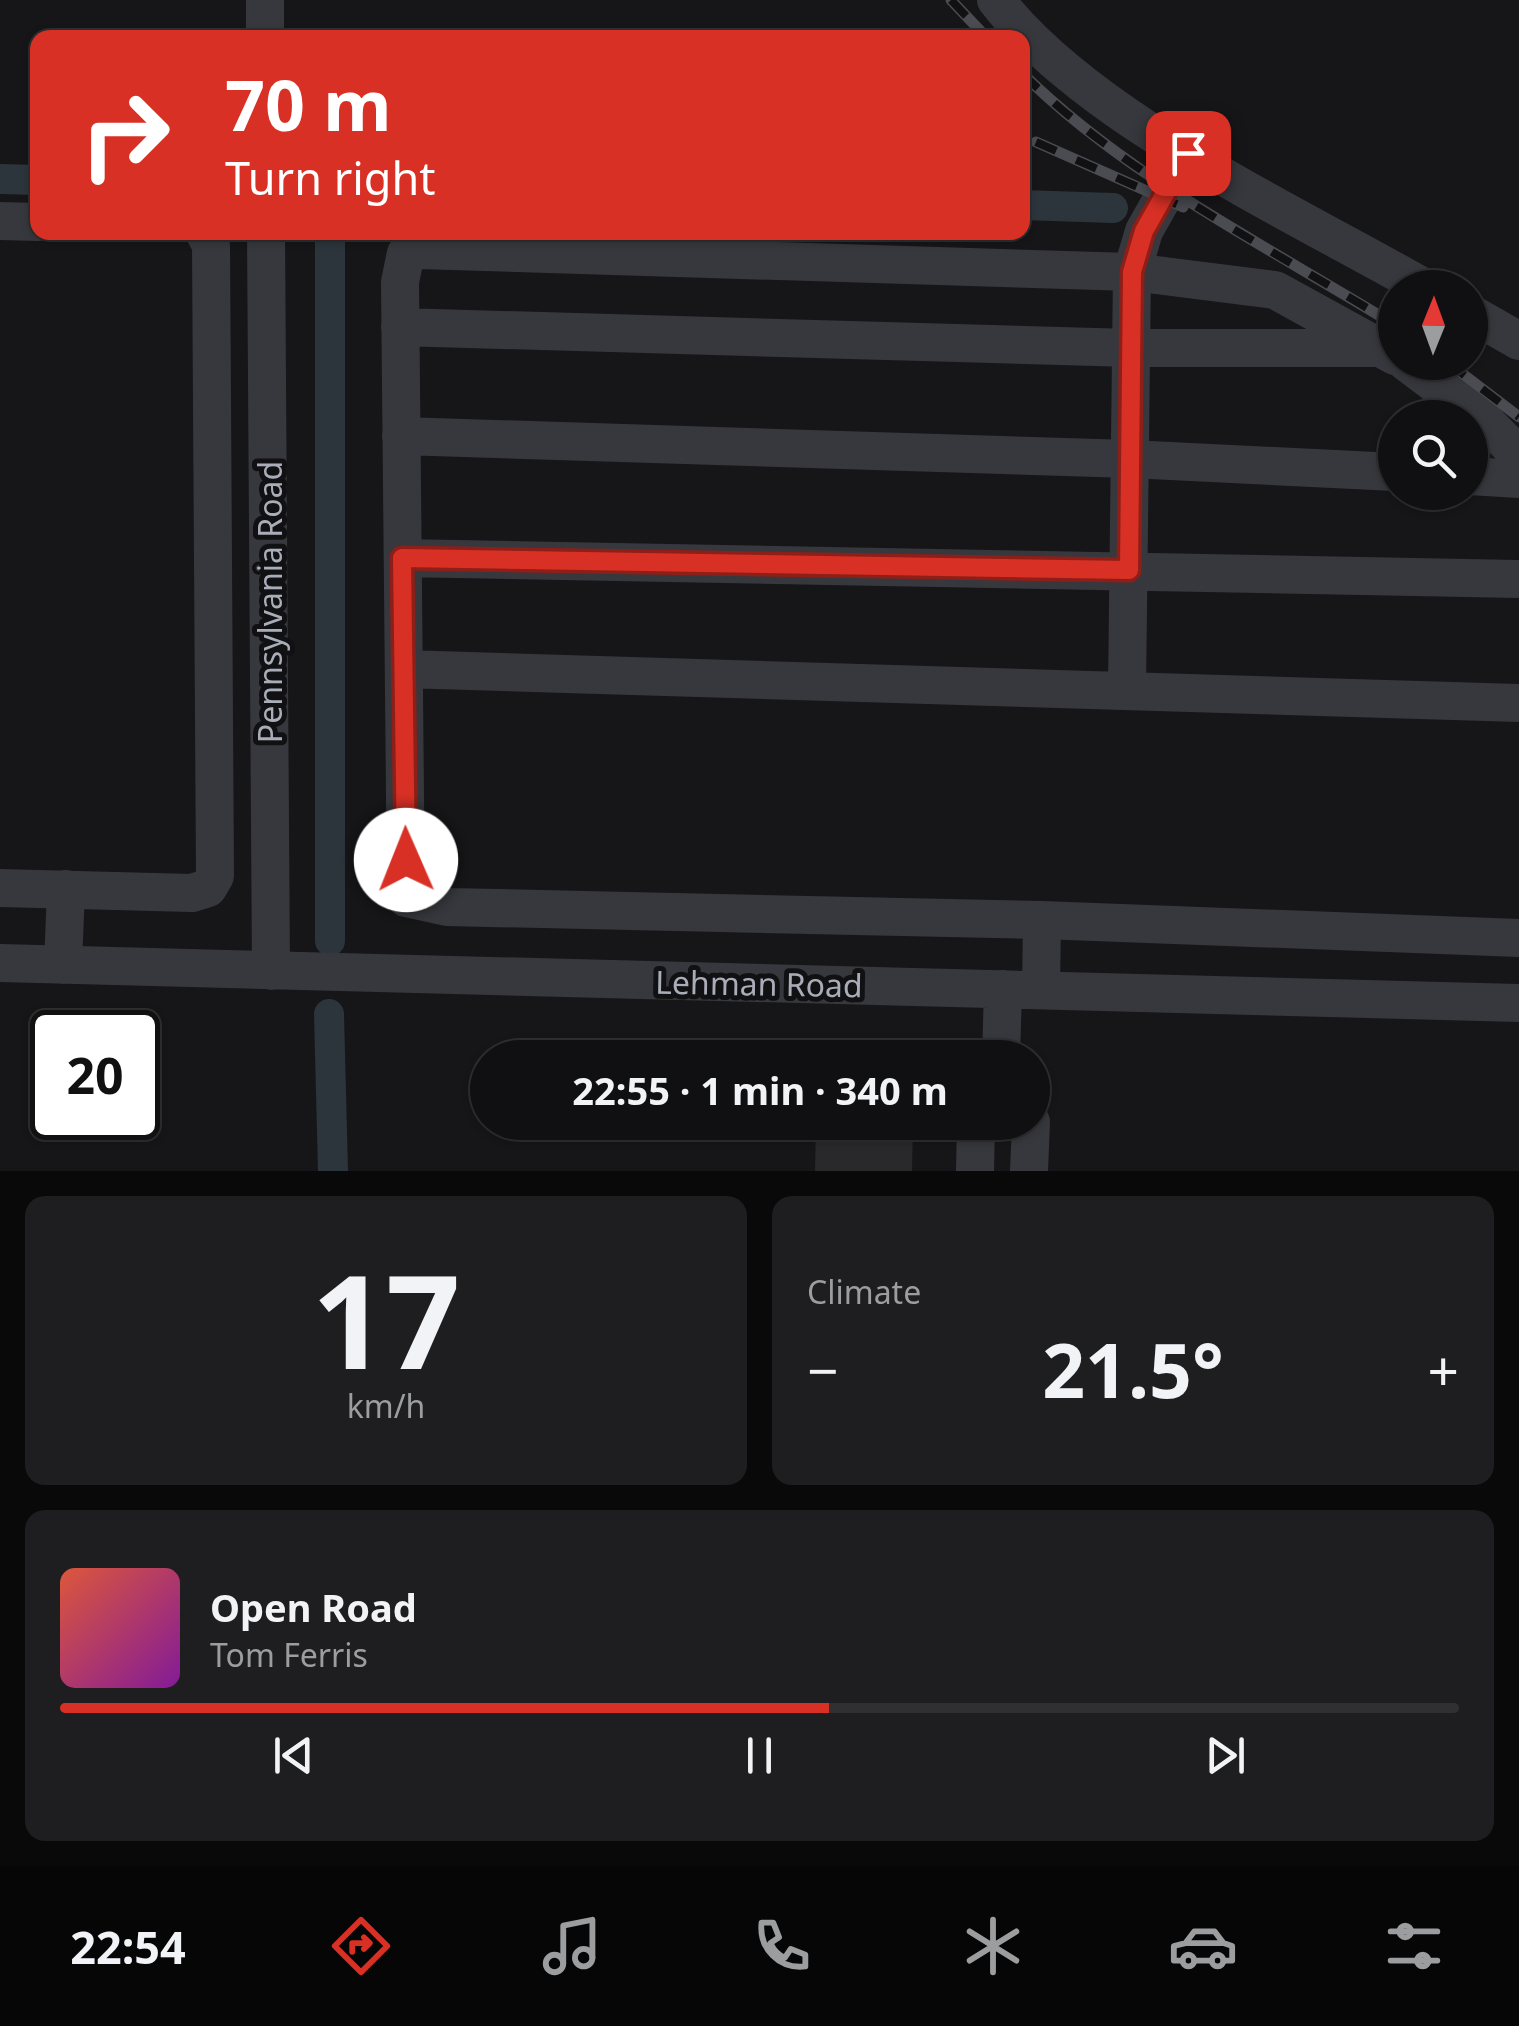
<!DOCTYPE html>
<html lang="en">
<head>
<meta charset="utf-8">
<style>
  :root { --surface:#101012; --page:#1e1e20; --text:#f1f3f6; --muted:#9c9d9f; --line:#303032; --accent:#d93025 }
  body { margin:0; font-family:"Noto Sans",sans-serif; background:var(--page); color:var(--text); height:100vh; display:flex; flex-direction:column; font-size:38px; white-space:nowrap }
  * { box-sizing:border-box; margin:0 }
  p { font-size:32px; color:var(--muted) }
  .icon { flex:none; width:55px; height:55px; fill:none; stroke:currentColor; stroke-width:2; stroke-linecap:round; stroke-linejoin:round }
  .map { position:relative; height:1171px; overflow:hidden }
  .sheet { display:flex; flex-direction:column; gap:25px; padding:25px; background:#09090a; flex:1 }
  .sheet>* { flex:none }
  .banner { position:absolute; left:30px; top:30px; width:1000px; height:210px; border-radius:20px; box-shadow:0 2px 8px #0004,0 0 0 2px var(--line); background:#d93025; color:#fff; overflow:hidden }
  .needle { width:65px; rotate:1deg }
  .buttons { position:absolute; left:1378px; top:270px; display:grid; gap:20px }
  .buttons a { display:grid; place-items:center; width:110px; height:110px; border-radius:50%; background:var(--surface); box-shadow:0 2px 8px #0004,0 0 0 2px var(--line); font-size:50px }
  .speed { position:absolute; left:30px; top:1010px; display:flex; gap:20px; font-size:50px; font-weight:700; text-align:center }
  .speed>* { display:grid; place-content:center; width:130px; height:130px; border-radius:50%; background:var(--surface); box-shadow:0 2px 8px #0004,0 0 0 2px var(--line); line-height:1 }
  .speed .limit { border:5px solid #111; border-radius:15px; background:#fff; color:#111 }
  .pin { position:absolute; display:grid; place-items:center; width:85px; height:85px; color:#fff; margin:-42px; border-radius:20px; box-shadow:0 5px 15px #0006 }
  .me { position:absolute; width:110px; margin:-55px; rotate:359deg; stroke-linejoin:round; filter:drop-shadow(0 0 8px #0008) }
  .turn { display:flex; align-items:center; gap:35px; height:210px; padding:0 30px; font-size:45px }
  .turn .icon { width:130px; height:130px; stroke-width:2.5 }
  .turn b { display:block; font-size:70px; line-height:85px }
  .big { font-size:75px; font-weight:700; line-height:1.1 }
  .sheet .widget { flex:1; display:flex; flex-direction:column; justify-content:center; gap:15px; min-width:0; padding:0 35px; border-radius:20px; background:var(--page) }
  .sheet .dial { align-items:center; gap:0 }
  .dial b { font-size:130px; line-height:1 }
  .song { display:flex; align-items:center; gap:30px }
  .cover { width:120px; height:120px; border-radius:15px; background:linear-gradient(135deg,hsl(10 70% 55%),hsl(290 70% 35%)) }
  .played { height:10px; border-radius:5px; background:linear-gradient(90deg,var(--accent) 55%,var(--line) 55%) }
  .keys { display:flex; justify-content:space-around; direction:ltr }
  .heat { display:flex; justify-content:space-between; align-items:center; font-size:55px; direction:ltr }
  .sheet .tiles { flex:1; display:grid; gap:25px; grid-template-columns:1fr 1fr }
  .widget:last-child { grid-column:span 2 }
  .trip { position:absolute; left:470px; top:1040px; width:580px; height:100px; border-radius:50px; background:var(--surface); box-shadow:0 2px 8px #0004,0 0 0 2px var(--line); font-weight:700; line-height:100px; text-align:center }
  .tab-bar { display:flex; height:160px; justify-content:space-around; align-items:center; background:#060607; color:var(--muted) }
  .tab-bar .icon { width:70px; height:70px }
  .tab-bar .current { color:var(--accent) }
  .tab-bar b { font-size:45px; color:var(--text) }
  .map>svg:first-child { display:block }
  .lines { fill:none; stroke-linecap:round; stroke-linejoin:round }
  .canal { stroke:#2c353c; stroke-width:30 }
  .building { fill:#29292c }
  .minor { stroke:#37383d; stroke-width:38 }
  .rail-casing { stroke:#4a4c52; stroke-width:11 }
  .rail { stroke:#111113; stroke-width:8; stroke-dasharray:22; stroke-linecap:butt }
  .route-casing { stroke:#8d1f18; stroke-width:25 }
  .route { stroke:#d93025; stroke-width:18 }
  .labels { text-anchor:middle; dominant-baseline:central; stroke-width:10; stroke-linejoin:round; paint-order:stroke }
  .street-label { font-size:32px; fill:#a8adb8; stroke:#111113 }
</style>
</head>
<body>
<div class="map">
<svg width="1519" height="1171" viewBox="0 0 1519 1171">
  <rect width="100%" height="100%" fill="#161618"/>
  <g class="lines">
    <path class="canal" d="M 0,179 L 38,180
      M 1022,205 L 1113,208
      M 330,232 L 330,941
      M 329,1014 L 333,1171"/>
  </g>
  <path class="building" d="M 816,1122 L 913,1122 L 912,1171 L 815,1171 Z"/>
  <g class="lines">
    <path class="minor" d="M 996,0 C 1087,118 1294,213 1425,288
      M 265,38 L 265,0
      M 0,221 L 38,222
      M 266,232 L 271,971
      M 1470,313 L 1519,341
      M 400,327 L 1131,348 L 1378,348
      M 1406,362 L 1487,423 L 1519,455
      M 401,436 L 1130,459 L 1395,472
      M 1470,476 L 1519,479
      M 403,558 L 1519,579
      M 404,669 L 1519,703
      M 1127,691 L 1132,272 L 1144,231 L 1188,153
      M 0,888 L 192,893 L 208,888 L 215,876 L 211,245 L 204,232
      M 1042,920 L 1519,938
      M 0,963 L 1519,1003
      M 63,965 L 66,889
      M 1041,990 L 1042,920 L 447,907 L 406,898 L 400,282 L 406,253 L 419,250 L 1132,272 L 1275,290 L 1395,356
      M 1001,1058 L 1003,989
      M 975,1171 L 976,1122
      M 1029,1171 L 1031,1122"/>
    <defs>
      <path id="rail" d="M 951,0 L 987,38
        M 1022,73 C 1128,178 1269,247 1395,325
        M 1036,142 L 1183,207
        M 1447,362 L 1519,417"/>
    </defs>
    <use href="#rail" class="rail-casing"/>
    <use href="#rail" class="rail"/>
  </g>
  <g class="lines">
    <defs>
      <path id="route" d="M 406,860 L 402,558 L 1129,570 L 1132,272 L 1144,231 L 1188,153"/>
    </defs>
    <use href="#route" class="route-casing"/>
    <use href="#route" class="route"/>
  </g>
  <g class="labels">
    <g class="street-label">
      <text transform="translate(269 602) rotate(-90)">Pennsylvania Road</text>
      <text transform="translate(759 983) rotate(1)">Lehman Road</text>
    </g>
  </g>
</svg>
<div class="buttons">
<a><svg class="needle" viewBox="-14 -14 28 28"><path d="M0-13l5 13h-10z" fill="#e53935"/><path d="M0 13l5-13h-10z" fill="#9c9d9f"/></svg></a>
<a><svg class="icon" aria-label="search" viewBox="0 0 24 24"><circle cx="10" cy="10" r="6"/><path d="M15 15l6 6"/></svg></a>
</div>
<div class="speed"><div class="limit">20</div></div>
<div class="pin" style="left:1188px;top:153px;background:#d93025"><svg class="icon" aria-label="arrive" viewBox="0 0 24 24"><path d="M6 21V4h12l-3 4 3 4H6"/></svg></div>
<svg class="me" style="left:406px;top:860px" viewBox="-20 -20 40 40"><circle r="19" fill="#fff"/><path d="M0-13L10 11 0 6-10 11z" fill="#d93025"/></svg>
<div class="trip">22:55 · 1 min · 340 m</div>
<div class="banner">
<div class="turn"><svg class="icon" aria-label="right" viewBox="0 0 24 24"><path d="M7 20v-9h11M14 6l5 5-5 5"/></svg><div><b>70 m</b>Turn right</div></div>
</div>
</div>
<section class="sheet">
<div class="tiles">
<div class="widget dial"><b>17</b><p>km/h</p></div>
<div class="widget"><p>Climate</p>
<div class="heat"><a>−</a><b class="big">21.5°</b><a>+</a></div>
</div>
<div class="widget">
<div class="song"><i class="cover"></i><div><b>Open Road</b><p>Tom Ferris</p></div></div>
<div class="played"></div>
<div class="keys"><svg class="icon" aria-label="previous" viewBox="0 0 24 24"><path d="M18 5L8 12l10 7zM5 5v14"/></svg><svg class="icon" aria-label="pause" viewBox="0 0 24 24"><path d="M8 5v14M16 5v14"/></svg><svg class="icon" aria-label="next" viewBox="0 0 24 24"><path d="M6 5l10 7-10 7zM19 5v14"/></svg></div>
</div>
</div>
</section>
<nav class="tab-bar">
<b>22:54</b>
<svg class="icon current" aria-label="directions" viewBox="0 0 24 24"><path d="M12 3l9 9-9 9-9-9zM9 14v-3h6M13 9l2 2-2 2"/></svg>
<svg class="icon" aria-label="music" viewBox="0 0 24 24"><path d="M9 18V5l10-2v13"/><circle cx="6" cy="18" r="3"/><circle cx="16" cy="16" r="3"/></svg>
<svg class="icon" aria-label="phone" viewBox="0 0 24 24"><path d="M5 4h4l2 5-3 2q2 4 5 5l2-3 5 2v4C11 20 4 13 5 4z"/></svg>
<svg class="icon" aria-label="climate" viewBox="0 0 24 24"><path d="M12 3v18M4 7l16 10M4 17L20 7"/></svg>
<svg class="icon" aria-label="car" viewBox="0 0 24 24"><path d="M5 17H2v-5l4-1 3-4h7l3 4 3 1v5h-3M9 17h6M6 11h13"/><circle cx="7" cy="17" r="2"/><circle cx="17" cy="17" r="2"/></svg>
<svg class="icon" aria-label="filters" viewBox="0 0 24 24"><path d="M4 7h16M4 17h16"/><circle cx="9" cy="7" r="2"/><circle cx="15" cy="17" r="2"/></svg>
</nav>
</body>
</html>
